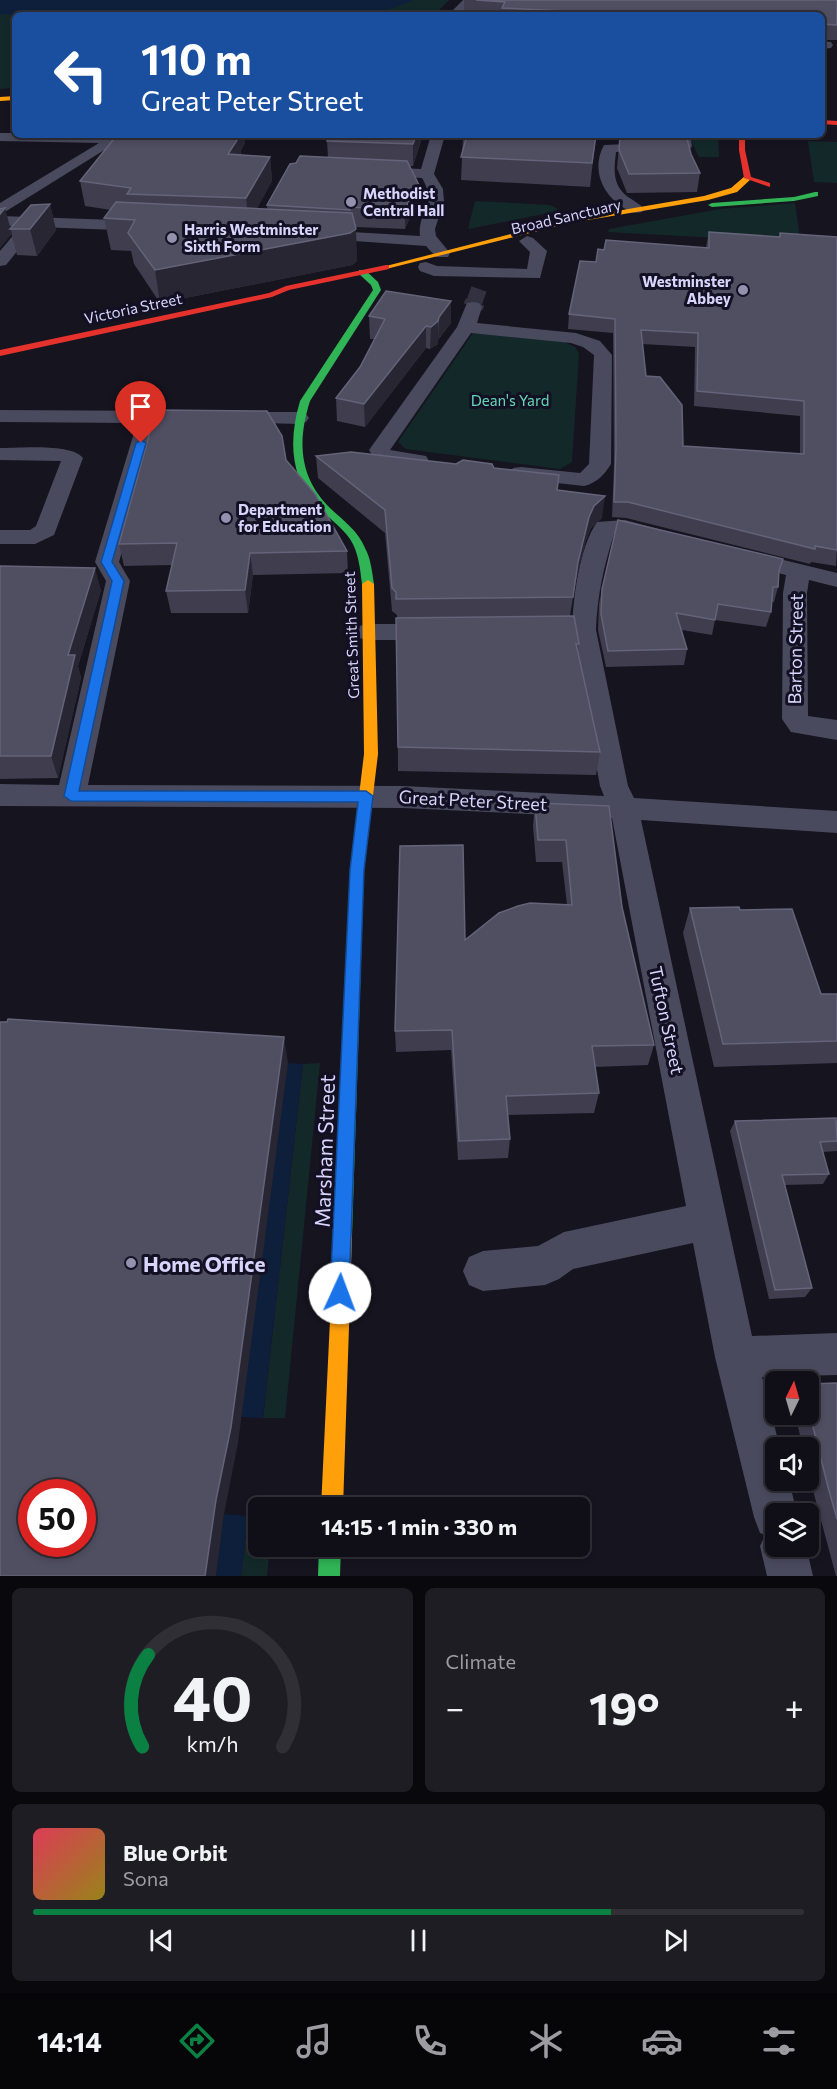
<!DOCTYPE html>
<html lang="en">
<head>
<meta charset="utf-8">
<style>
  :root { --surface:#100f17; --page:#1e1d24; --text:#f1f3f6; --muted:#9c9ca1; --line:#302f36; --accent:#0b8043 }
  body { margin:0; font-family:Commissioner,sans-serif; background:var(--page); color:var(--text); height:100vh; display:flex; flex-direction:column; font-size:22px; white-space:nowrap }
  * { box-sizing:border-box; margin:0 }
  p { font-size:20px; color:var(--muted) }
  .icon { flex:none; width:33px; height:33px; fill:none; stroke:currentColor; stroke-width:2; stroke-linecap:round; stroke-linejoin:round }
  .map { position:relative; height:1576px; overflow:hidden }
  .panel { display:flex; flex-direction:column; gap:12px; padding:12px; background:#09080d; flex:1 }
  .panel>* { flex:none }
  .hud { position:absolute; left:12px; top:12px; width:813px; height:126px; border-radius:9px; box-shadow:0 3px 9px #0003,0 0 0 2px var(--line); background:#1a4fa0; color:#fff; overflow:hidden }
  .needle { width:39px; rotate:5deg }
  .fabs { position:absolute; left:765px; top:1371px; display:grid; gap:12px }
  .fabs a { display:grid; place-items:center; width:54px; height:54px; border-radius:9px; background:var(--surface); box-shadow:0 3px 9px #0003,0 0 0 2px var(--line); font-size:30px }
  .speed { position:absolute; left:18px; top:1479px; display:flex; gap:12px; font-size:30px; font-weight:700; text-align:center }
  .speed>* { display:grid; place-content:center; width:78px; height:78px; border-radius:50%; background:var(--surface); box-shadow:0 3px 9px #0003,0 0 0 2px var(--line); line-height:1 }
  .speed .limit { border:9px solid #d22; background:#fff; color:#111 }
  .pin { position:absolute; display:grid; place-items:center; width:51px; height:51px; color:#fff; margin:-62px -26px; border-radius:50% 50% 50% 0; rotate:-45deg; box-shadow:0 0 6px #0007 }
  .pin .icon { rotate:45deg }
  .me { position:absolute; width:66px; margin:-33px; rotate:2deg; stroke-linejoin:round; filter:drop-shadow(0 0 4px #0008) }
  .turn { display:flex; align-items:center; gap:21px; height:126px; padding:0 30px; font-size:27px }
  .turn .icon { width:78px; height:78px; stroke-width:2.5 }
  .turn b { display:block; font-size:42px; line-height:51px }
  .big { font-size:45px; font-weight:700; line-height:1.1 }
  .panel .widget { flex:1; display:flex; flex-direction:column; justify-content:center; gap:9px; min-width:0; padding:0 21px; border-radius:9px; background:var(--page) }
  .panel .dial { align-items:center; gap:0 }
  .dial svg { height:156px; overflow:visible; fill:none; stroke:var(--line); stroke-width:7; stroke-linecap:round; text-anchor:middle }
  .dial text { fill:var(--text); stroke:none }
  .song { display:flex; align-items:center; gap:18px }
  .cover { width:72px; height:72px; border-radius:9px; background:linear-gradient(135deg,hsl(350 70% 55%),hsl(50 70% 35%)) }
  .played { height:6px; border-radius:3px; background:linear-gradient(90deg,var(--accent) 75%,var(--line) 75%) }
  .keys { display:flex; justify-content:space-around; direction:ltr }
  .heat { display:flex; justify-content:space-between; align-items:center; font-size:33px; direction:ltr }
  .panel .tiles { flex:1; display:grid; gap:12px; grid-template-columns:1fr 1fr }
  .widget:last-child { grid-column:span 2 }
  .trip { position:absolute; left:248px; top:1497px; width:342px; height:60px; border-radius:9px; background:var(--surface); box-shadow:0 3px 9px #0003,0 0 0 2px var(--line); font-weight:700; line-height:60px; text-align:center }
  .tab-bar { display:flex; height:96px; justify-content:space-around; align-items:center; background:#060609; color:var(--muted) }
  .tab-bar .icon { width:42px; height:42px }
  .tab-bar .selected { color:var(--accent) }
  .tab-bar b { font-size:27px; color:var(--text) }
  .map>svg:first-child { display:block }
  .green { fill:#132929 }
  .water { fill:#0e1f3b }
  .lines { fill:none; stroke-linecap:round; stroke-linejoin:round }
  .street-tunnel-far1 { stroke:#333140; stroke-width:16; stroke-dasharray:16 8; stroke-linecap:butt }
  .street-tunnel { stroke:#333140; stroke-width:20; stroke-dasharray:20 10; stroke-linecap:butt }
  .street { fill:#4a4a5e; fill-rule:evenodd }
  .fast { fill:#30b455; fill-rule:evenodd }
  .slow { fill:#ff9f0a; fill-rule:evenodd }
  .jam { fill:#e5322d; fill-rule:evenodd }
  .wall { fill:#3f3d4e; fill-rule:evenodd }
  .shaded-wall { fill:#282633 }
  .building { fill:#504e61; stroke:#656379; stroke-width:1.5; fill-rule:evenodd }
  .route { fill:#1a73e8; stroke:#114b97; stroke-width:1.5 }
  .poi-dot { fill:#9491af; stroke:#131023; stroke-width:2 }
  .labels { text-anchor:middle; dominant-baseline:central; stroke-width:6; stroke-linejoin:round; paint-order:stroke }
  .far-poi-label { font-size:15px; font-weight:bold; fill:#d8d4fc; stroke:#131023; text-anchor:start }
  .far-street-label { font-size:15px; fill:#d8d4fc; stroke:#131023 }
  .far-park-label { font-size:15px; fill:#65d7b9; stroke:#131023 }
  .street-label { font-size:18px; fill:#d8d4fc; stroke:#131023 }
  .near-street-label { font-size:21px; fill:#d8d4fc; stroke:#131023 }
  .near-poi-label { font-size:21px; font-weight:bold; fill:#d8d4fc; stroke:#131023; text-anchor:start }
</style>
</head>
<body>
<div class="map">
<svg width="837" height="1576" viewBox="0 0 837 1576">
  <rect width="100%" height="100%" fill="#16141f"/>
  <path class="green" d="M 0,0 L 449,0 L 434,15 L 15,15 L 15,88 L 0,89 Z
    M 688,135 L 718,135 L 719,157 L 699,157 Z
    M 808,141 L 837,142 L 837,183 L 814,182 Z
    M 475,201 L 550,205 L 558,209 L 554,212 L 468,229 Z
    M 795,203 L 800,238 L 790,242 L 608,232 L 609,229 L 720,209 Z
    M 473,333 L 564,342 L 575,347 L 579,353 L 572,462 L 560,469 L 406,449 L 398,442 Z
    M 320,1063 L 285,1418 L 263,1418 L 303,1064 Z
    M 248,1516 L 258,1516 L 258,1546 L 270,1547 L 267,1576 L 241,1576 Z"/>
  <path class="water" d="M 0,0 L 414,0 C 368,22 314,15 265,15 C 249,15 230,18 214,15 C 191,11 176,6 152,15 L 17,15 L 0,14 Z
    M 288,1063 L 303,1064 L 263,1418 L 240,1417 Z
    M 224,1514 L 248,1516 L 241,1576 L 216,1576 Z"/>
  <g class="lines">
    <path class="street-tunnel-far1" d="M 474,303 L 479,289"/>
    <path class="street-tunnel" d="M 473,307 L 475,302"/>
    <path class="street" d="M 463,0 L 474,0 L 460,15 L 448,15 Z
      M 822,41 L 831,42 L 833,45 L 831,48 L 822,49 Z
      M 0,133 L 15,133 L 15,135 L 116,135 L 122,139 L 0,215 L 0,203 L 99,143 L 0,141 Z
      M 431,135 L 445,135 L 434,174 L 443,189 L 444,201 L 435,229 L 436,236 L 450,253 L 448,257 L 436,257 L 426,246 L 311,238 L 309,235 L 317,230 L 420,236 C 417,212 438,204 422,178 L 375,175 L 368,171 L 375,167 L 421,169 Z
      M 676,135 L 690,135 L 692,146 L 690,149 L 616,152 C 614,170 612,185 628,197 C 634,201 640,204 644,209 L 642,212 C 634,214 630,212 624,208 C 602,194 591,169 604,145 L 677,142 Z
      M 0,216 L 145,221 L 153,226 L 145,231 L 37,227 L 6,265 L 0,266 L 0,251 L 21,226 L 0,226 Z
      M 527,236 L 533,238 L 547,251 L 540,278 L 434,276 L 420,271 L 418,267 L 420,263 L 426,262 L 437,266 L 527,269 L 530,252 L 519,241 Z
      M 473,302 L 479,303 L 482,307 L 477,323 L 576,333 L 600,341 L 612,355 L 611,464 C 604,475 597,483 584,486 L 521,479 L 513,478 L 510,473 L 513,468 L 521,467 L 580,473 L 589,464 L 594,355 L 583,347 L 571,343 L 471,333 L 390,450 L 426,456 L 429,461 L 426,466 C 411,469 391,465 376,461 L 369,450 L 457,327 L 467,303 Z
      M 0,410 L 166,411 L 173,413 L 176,417 L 173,421 L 157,423 L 119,562 L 130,581 L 88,785 L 403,786 L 604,796 L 600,786 L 572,630 C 573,599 579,548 597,522 L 625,520 L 662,530 L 665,535 L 662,540 C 646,544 630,534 614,534 C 604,565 597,597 596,630 L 628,786 L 634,798 L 837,811 L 837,833 L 641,820 L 752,1336 L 837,1333 L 837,1375 L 762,1377 L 780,1448 L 776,1448 L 776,1480 L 789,1480 L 797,1514 L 776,1514 L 776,1546 L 806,1546 L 813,1576 L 767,1576 L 760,1546 L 765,1535 L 760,1533 L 754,1517 L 715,1357 L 693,1243 L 573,1269 L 559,1279 L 545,1285 L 483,1291 L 469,1285 L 463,1271 L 469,1257 L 483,1251 L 538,1246 L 564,1232 L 686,1206 L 612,818 L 403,808 L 0,806 L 0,784 L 59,785 L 106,581 L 95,562 L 137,423 L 0,422 Z
      M 233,412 L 299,412 L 306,414 L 309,418 L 306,422 L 299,424 L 226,422 L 223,418 L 226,414 Z
      M 0,448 C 18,448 72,443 83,458 L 54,535 L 35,544 L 0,544 L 0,530 L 30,530 L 36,526 L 61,461 L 0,460 Z
      M 743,550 L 837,573 L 837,587 L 809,580 L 807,593 L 808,716 L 837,720 L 837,740 L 791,732 L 782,719 L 783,593 L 786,575 L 735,562 L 731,557 L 735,552 Z
      M 368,624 L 435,624 L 444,626 L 448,632 L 444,638 L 435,640 L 368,640 L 359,638 L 355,632 L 359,626 Z"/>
    <path class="fast" d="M 815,192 L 818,192 L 818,196 L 794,201 L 712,207 L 708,205 L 712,203 L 794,197 Z
      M 359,270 L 365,270 L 378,282 L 381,290 L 310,401 C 297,442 299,478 331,509 C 344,521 358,531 365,548 C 371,559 372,572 374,584 L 368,588 L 362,584 C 360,569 359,553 350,539 C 341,526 327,517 317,506 C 289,476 289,438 300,401 L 373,290 L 371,285 L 359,274 Z
      M 364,807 L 369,808 L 371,812 L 364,870 L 352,1236 L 349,1242 L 343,1245 L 337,1242 L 334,1236 L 350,870 L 357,812 L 359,808 Z
      M 319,1546 L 341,1546 L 340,1576 L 318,1576 Z"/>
    <path class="slow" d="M 15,96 L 15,100 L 0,101 L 0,97 Z
      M 745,176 L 752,178 L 737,192 L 708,200 L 570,223 L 386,269 L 382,267 L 570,219 L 704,196 L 731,188 Z
      M 368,580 L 374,584 L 378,754 L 371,812 L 369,816 L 359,816 L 357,812 L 364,754 L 362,584 Z
      M 343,1227 L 349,1230 L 352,1236 L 343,1508 L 321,1508 L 334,1236 L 337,1230 Z"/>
    <path class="jam" d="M 822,120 L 837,121 L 837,125 L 822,124 Z
      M 739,135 L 745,135 L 745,150 L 751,177 L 770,183 L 770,187 L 744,178 L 739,150 Z
      M 386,265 L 389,265 L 389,269 L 289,290 L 272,297 L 0,356 L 0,350 L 269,293 L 286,286 Z"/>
  </g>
  <path class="wall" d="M 464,0 L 837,0 L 837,40 L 822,40 L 822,15 L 474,15 L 464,14 Z
    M 423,135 L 413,166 L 410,166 L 420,187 L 420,206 L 413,211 L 405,229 L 355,227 L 357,261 L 352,265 L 160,303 L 134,264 L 131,251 L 111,250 L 104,218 L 111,210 L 85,206 L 80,181 L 245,143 L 241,150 L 241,155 L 270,157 L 272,181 L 257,208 L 267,209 L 267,205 L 328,157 L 327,141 Z
    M 463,135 L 596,135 L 590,187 L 461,180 Z
    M 620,135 L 686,135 L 691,154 L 700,173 L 697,192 L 627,193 L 617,168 Z
    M 50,204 L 56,230 L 37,256 L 17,255 L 10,229 Z
    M 709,232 L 779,237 L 780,233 L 837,550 L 836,566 L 811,562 L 810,564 L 626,518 L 612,517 L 614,463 L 613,333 L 568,329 L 569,314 L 596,262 L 604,250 L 706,247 ZM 642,344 L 695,347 L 694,406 L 800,416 L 800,454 L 683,446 L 646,376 Z
    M 451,301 L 451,323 L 438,340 L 438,344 L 430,349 L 426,348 L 365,427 L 337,421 L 336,398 L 360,367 L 375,339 L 370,339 L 369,316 Z
    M 316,456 L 494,468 L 559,475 L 558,490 L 602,518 L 591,528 L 586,540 L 575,585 L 570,616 L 579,644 L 578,654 L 600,752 L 596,775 L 398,771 L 397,615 L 392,611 L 385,533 L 318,478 Z
    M 286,460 L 347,551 L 348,573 L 253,575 L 248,613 L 171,613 L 166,591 L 172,565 L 124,566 L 119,544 Z
    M 783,559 L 779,573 L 778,587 L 774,602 L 771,602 L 771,612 L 766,627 L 715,620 L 712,635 L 682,630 L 687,649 L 684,665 L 606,667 L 598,630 L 599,604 L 602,589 Z
    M 0,566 L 101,590 L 78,666 L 81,678 L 58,778 L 0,779 Z
    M 535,803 L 622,907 L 654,1045 L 648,1065 L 595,1067 L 599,1093 L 594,1113 L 508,1115 L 510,1139 L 508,1158 L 458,1160 L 451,1050 L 396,1052 L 395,1031 L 465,940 L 567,905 L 562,862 L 536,862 L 533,826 Z
    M 690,908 L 740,910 L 821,994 L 837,994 L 837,1063 L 714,1067 L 683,933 Z
    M 735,1121 L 837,1121 L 837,1151 L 823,1152 L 829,1174 L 823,1184 L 785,1185 L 812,1288 L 805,1297 L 769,1299 L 730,1131 Z
    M 837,1383 L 837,1576 L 836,1576 L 815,1498 L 808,1471 L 808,1448 L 803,1448 L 795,1414 L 808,1414 L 808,1384 Z"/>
  <path class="shaded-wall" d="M 233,135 L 245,135 L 245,143 L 241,150 L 242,161 L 228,154 Z
    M 416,135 L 423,135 L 413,166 L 413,144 Z
    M 270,157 L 272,181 L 249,224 L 246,198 Z
    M 420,187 L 420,206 L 413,211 L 405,229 L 405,210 L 413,192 Z
    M 50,204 L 56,230 L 37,256 L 30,229 Z
    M 5,208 L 12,234 L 0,248 L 0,214 Z
    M 356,229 L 357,261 L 352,265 L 160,303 L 155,270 Z
    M 451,301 L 451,323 L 438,340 L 439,317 Z
    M 438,321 L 438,344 L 430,349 L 431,327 Z
    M 426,326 L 426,348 L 365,427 L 364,404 Z
    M 605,496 L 602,518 L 591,528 L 586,540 L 575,585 L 570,620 L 578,562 L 589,517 L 594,506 Z
    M 250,553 L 253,575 L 248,613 L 245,590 Z
    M 95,568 L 101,590 L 78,666 L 81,678 L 58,778 L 51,756 L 68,655 Z
    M 284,1037 L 288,1063 L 238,1443 L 224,1514 L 216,1576 L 205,1576 Z"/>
  <path class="building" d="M 476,0 L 837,0 L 837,25 L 822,24 L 822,15 L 645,15 L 502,8 L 505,2 Z
    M 117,135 L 233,135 L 232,137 L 239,137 L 228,154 L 270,157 L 246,198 L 127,194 L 131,188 L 80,181 Z
    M 329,135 L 416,135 L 413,144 L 327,141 Z
    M 467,135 L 596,135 L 592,163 L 461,157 Z
    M 642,135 L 686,135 L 691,154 L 700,173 L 629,174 L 619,150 L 620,136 Z
    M 300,156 L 407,161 L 420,187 L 413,192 L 405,210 L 349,207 L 350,210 L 267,205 L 290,164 L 296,163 Z
    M 116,202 L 352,213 L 356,229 L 350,233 L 155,270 L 128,233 L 135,220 L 104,218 Z
    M 50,204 L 30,229 L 10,229 L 31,205 Z
    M 5,208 L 0,214 L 0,209 Z
    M 709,232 L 780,237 L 780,233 L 837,237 L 837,550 L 815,546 L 815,549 L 628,502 L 614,502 L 616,448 L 615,319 L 569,314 L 580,261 L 596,262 L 598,249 L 604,250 L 606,240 L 709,248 ZM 641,330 L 698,333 L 697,391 L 804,401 L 804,454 L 683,446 L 682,405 L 660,377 L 646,376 Z
    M 386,291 L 451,301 L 439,317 L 438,321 L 431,327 L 426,326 L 364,404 L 336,398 L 360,367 L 385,319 L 369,316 Z
    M 156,410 L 267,411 L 282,436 L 286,460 L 315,494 L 347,551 L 250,553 L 245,590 L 166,591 L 177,543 L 119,544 Z
    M 351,452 L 456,464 L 463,460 L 492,464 L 494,468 L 559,475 L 557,490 L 605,496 L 594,506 L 589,517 L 578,562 L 573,597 L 396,599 L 396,592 L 392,588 L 385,510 L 316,456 Z
    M 618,520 L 783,559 L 779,571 L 778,587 L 773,587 L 771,612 L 718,604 L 715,620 L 676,613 L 687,649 L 608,651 L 601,614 L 602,589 Z
    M 0,566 L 95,568 L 68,655 L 75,655 L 51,756 L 0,756 Z
    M 574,616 L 579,644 L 576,644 L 600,752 L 398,747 L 396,618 Z
    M 535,803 L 609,806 L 622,907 L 654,1045 L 592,1046 L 599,1093 L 506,1096 L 510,1139 L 459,1141 L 452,1030 L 395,1031 L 400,846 L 463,845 L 465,940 L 499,913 L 518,906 L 530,903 L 572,905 L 566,840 L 538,840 Z
    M 739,907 L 740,910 L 792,909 L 821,994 L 837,994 L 837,1041 L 723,1044 L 690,908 Z
    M 8,1019 L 284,1037 L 231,1427 L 216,1500 L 205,1576 L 0,1576 L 0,1022 L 7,1022 ZM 32,1492 L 82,1492 L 82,1544 L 32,1544 Z
    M 836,1118 L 837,1141 L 820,1142 L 829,1174 L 782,1175 L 812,1288 L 775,1290 L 735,1121 Z
    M 837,1383 L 837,1519 L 828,1487 L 808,1407 L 808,1384 Z"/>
  <path class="route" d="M 141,440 L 146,443 L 112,562 L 124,581 L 79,791 L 366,791 L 373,796 L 364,870 L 349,1293 L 347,1300 L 340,1303 L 333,1300 L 330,1293 L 350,870 L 358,802 L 71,801 L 64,796 L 112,581 L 101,562 L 136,443 Z"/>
  <g class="poi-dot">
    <circle cx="351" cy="202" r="6"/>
    <circle cx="172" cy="238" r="6"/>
    <circle cx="743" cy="290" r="6"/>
    <circle cx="226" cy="518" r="6"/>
    <circle cx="131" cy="1263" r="6"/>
  </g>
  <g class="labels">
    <g class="far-poi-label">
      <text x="363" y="193">Methodist<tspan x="363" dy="17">Central Hall</tspan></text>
      <text x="184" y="229">Harris Westminster<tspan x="184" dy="17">Sixth Form</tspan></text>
      <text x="731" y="281" text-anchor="end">Westminster<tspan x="731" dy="17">Abbey</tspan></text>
      <text x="238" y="509">Department<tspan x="238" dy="17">for Education</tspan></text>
    </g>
    <g class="far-street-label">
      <text transform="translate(566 216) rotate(-13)">Broad Sanctuary</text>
      <text transform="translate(133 308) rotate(-12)">Victoria Street</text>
      <text transform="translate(351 635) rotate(-92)">Great Smith Street</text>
    </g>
    <g class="far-park-label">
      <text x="510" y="400">Dean's Yard</text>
    </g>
    <g class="street-label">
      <text transform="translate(795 649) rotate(-89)">Barton Street</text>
      <text transform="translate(473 800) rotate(3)">Great Peter Street</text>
      <text transform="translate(667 1020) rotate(78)">Tufton Street</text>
    </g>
    <g class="near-street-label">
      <text transform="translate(324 1151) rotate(-88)">Marsham Street</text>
    </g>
    <g class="near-poi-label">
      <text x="143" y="1263">Home Office</text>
    </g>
  </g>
</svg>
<div class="fabs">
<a><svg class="needle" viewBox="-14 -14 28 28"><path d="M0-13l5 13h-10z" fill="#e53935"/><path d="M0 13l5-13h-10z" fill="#9c9ca1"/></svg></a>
<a><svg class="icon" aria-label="sound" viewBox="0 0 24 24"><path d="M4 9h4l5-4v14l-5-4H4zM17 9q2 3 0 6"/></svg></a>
<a><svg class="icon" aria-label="layers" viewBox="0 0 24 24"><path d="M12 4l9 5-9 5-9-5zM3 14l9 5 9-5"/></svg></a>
</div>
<div class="speed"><div class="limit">50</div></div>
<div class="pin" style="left:141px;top:443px;background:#d93025"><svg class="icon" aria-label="arrive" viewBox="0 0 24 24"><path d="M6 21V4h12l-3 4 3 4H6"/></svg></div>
<svg class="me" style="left:340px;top:1293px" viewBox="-20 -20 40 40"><circle r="19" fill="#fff"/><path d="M0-13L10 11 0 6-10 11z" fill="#1a73e8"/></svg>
<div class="trip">14:15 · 1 min · 330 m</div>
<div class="hud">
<div class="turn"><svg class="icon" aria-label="left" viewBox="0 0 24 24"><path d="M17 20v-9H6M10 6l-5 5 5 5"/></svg><div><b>110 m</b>Great Peter Street</div></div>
</div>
</div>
<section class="panel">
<div class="tiles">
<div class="widget dial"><svg viewBox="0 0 100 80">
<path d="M14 69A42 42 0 1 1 86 69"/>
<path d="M14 69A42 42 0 0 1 17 22" stroke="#0b8043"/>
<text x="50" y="56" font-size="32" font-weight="700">40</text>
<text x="50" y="72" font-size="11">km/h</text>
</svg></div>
<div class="widget"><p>Climate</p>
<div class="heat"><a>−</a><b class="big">19°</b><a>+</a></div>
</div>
<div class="widget">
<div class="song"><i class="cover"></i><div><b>Blue Orbit</b><p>Sona</p></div></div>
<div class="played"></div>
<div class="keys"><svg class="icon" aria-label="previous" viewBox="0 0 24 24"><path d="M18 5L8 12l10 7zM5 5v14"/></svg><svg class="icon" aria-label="pause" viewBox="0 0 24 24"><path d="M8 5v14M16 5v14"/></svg><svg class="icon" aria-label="next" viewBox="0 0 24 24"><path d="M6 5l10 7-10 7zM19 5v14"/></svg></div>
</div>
</div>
</section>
<nav class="tab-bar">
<b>14:14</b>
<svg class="icon selected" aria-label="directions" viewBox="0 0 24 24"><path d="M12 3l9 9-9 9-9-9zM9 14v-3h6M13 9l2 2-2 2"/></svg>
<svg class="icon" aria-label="music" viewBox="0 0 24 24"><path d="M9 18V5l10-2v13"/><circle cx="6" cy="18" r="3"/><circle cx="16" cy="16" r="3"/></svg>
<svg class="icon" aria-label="phone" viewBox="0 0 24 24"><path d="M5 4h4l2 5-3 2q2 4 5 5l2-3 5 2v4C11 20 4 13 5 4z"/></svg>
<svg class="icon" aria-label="climate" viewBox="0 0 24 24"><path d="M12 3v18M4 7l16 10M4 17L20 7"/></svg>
<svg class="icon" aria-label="car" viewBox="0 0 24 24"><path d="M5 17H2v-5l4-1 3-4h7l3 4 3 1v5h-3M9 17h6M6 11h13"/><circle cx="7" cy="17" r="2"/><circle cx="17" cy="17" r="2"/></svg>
<svg class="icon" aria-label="filters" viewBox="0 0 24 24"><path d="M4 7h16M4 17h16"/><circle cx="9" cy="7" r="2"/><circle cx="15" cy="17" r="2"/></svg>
</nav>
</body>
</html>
